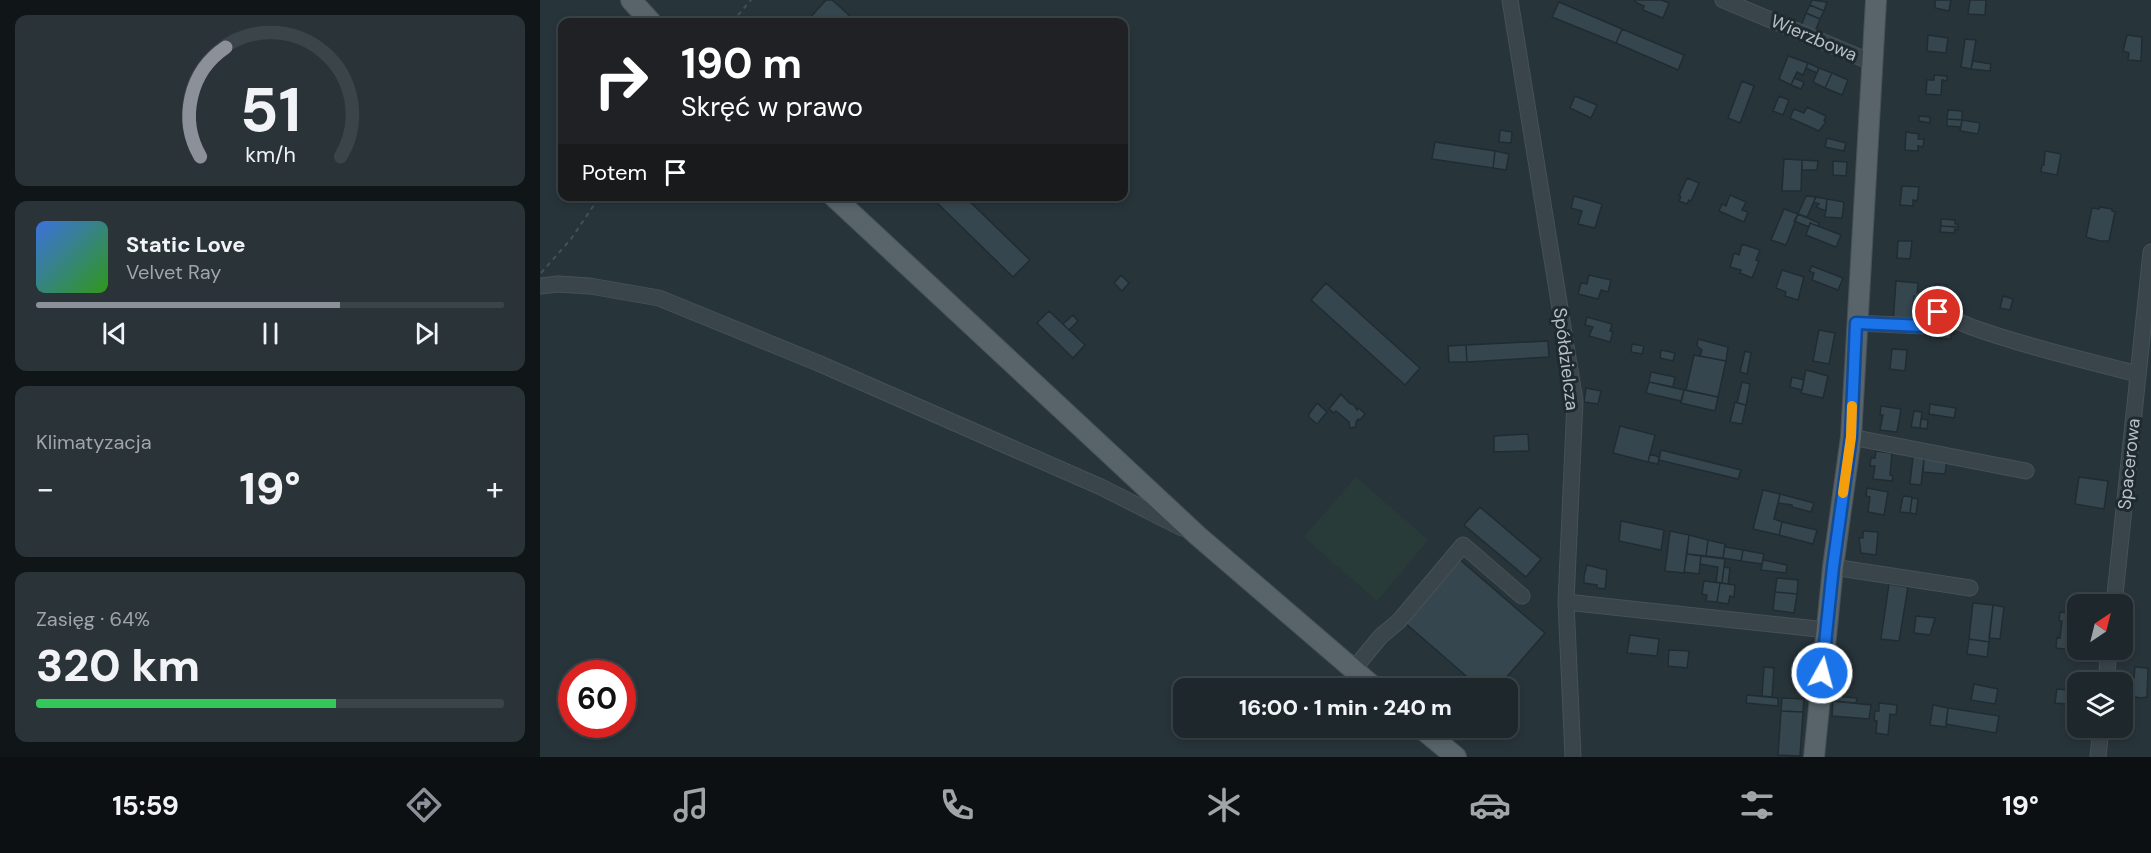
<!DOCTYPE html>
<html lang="pl">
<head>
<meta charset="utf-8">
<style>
  :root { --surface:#1d272c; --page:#2a3338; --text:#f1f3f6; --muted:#a0a5a9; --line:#3b4448; --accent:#8c9099 }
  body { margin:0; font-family:"DM Sans",sans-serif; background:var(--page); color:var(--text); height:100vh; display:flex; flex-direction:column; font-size:22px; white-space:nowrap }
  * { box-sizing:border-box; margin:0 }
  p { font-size:20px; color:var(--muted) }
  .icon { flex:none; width:33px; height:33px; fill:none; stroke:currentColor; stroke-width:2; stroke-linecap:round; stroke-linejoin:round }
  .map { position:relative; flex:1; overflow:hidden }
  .drawer { display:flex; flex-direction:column; gap:15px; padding:15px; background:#101518; width:540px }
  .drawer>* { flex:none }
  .banner { position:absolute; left:18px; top:18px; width:570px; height:183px; border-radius:12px; box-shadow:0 3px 9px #0003,0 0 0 2px var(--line); background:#202124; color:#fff; overflow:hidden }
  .needle { width:39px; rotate:35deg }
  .controls { position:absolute; left:1527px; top:594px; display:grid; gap:12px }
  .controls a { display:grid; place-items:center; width:66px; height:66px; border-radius:12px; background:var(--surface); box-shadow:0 3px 9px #0003,0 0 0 2px var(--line); font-size:30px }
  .speed { position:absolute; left:18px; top:660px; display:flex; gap:12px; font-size:30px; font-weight:700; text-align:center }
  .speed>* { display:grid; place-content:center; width:78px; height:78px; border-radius:50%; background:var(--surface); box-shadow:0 3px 9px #0003,0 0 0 2px var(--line); line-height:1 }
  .speed .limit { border:9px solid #d22; background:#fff; color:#111 }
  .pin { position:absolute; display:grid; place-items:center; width:51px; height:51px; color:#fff; margin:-26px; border:3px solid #fff; border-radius:50%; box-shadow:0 2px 6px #0007 }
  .me { position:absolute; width:66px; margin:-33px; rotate:7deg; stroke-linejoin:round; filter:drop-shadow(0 0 4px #0008) }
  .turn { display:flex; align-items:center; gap:21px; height:126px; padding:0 24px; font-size:27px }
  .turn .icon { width:78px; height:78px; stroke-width:2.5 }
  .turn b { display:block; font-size:42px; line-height:51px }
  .then { display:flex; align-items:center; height:57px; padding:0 24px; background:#0003; gap:12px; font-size:22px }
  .big { font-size:45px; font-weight:800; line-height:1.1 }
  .drawer .widget { flex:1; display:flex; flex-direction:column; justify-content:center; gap:9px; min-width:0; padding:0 21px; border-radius:12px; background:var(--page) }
  .drawer .dial { align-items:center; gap:0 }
  .dial svg { height:156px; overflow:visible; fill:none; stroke:var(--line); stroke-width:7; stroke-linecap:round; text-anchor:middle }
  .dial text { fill:var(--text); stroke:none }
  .song { display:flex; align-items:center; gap:18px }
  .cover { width:72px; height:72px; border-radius:9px; background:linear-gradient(135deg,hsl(220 70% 55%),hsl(110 70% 35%)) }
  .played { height:6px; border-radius:3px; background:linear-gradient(90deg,var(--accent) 65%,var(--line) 65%) }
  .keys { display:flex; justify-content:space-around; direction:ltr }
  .heat { display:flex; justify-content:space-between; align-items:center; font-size:33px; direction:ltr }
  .charge { height:9px; border-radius:4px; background:linear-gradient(90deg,#34c759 64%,var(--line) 0) }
  .trip { position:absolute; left:633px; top:678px; width:345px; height:60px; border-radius:12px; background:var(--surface); box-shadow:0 3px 9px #0003,0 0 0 2px var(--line); font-weight:800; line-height:60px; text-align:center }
  .dock { display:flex; height:96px; justify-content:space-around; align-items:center; background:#0c1012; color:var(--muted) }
  .dock .icon { width:42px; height:42px }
  .dock .on { color:var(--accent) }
  .dock b { font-size:27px; color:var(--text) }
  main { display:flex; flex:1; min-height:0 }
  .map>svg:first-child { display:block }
  .green { fill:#283b39 }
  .building { fill:#36464e; stroke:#212c32; stroke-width:1.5 }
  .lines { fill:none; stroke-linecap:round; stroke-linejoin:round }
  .minor-casing { stroke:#465157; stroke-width:17 }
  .major-casing { stroke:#465157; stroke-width:22 }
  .path { stroke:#415350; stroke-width:2; stroke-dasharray:4.5 4.5; stroke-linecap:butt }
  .minor { stroke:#3a454b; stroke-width:15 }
  .major { stroke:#58646a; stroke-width:20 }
  .route-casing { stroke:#114b97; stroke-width:15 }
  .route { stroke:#1a73e8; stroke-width:10 }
  .slow { stroke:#f59e0b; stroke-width:10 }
  .labels { text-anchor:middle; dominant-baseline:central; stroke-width:6; stroke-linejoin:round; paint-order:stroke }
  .street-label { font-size:18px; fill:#b6c0c6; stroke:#1f2a30 }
</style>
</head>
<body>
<main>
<section class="drawer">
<div class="widget dial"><svg viewBox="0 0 100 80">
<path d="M14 69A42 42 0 1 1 86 69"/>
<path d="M14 69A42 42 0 0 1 27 13" stroke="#8c9099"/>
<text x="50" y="56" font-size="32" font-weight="700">51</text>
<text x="50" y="72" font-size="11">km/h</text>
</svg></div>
<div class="widget">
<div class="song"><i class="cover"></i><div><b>Static Love</b><p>Velvet Ray</p></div></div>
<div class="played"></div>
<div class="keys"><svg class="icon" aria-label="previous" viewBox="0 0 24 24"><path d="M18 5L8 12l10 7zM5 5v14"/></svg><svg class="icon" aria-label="pause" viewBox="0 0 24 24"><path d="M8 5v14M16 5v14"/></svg><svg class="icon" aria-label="next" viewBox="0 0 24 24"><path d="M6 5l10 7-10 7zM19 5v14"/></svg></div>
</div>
<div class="widget"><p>Klimatyzacja</p>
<div class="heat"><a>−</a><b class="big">19°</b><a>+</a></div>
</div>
<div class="widget"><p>Zasięg · 64%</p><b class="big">320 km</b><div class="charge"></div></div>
</section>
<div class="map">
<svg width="1611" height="757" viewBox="0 0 1611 757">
  <rect width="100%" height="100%" fill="#27343a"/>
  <path class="green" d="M 816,477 L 888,540 L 837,601 L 764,537 Z"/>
  <path class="building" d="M 286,0 L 292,0 L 309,15 L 303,22 L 266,22 Z
    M 1095,0 L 1121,0 L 1129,3 L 1123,18 L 1103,10 L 1104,6 L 1095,2 Z
    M 1272,0 L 1287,2 L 1284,11 L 1270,5 Z
    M 1395,0 L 1411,0 L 1409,11 L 1395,8 Z
    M 1430,0 L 1446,0 L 1445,15 L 1428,14 Z
    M 1019,2 L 1082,29 L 1076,43 L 1012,17 Z
    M 1270,5 L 1284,11 L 1280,19 L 1266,13 Z
    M 1266,13 L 1280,19 L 1275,32 L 1261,26 Z
    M 1082,29 L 1144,55 L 1138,70 L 1076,43 Z
    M 1388,35 L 1408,38 L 1406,53 L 1387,51 Z
    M 1587,35 L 1602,37 L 1601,61 L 1588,60 L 1589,53 L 1583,51 Z
    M 1425,39 L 1436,40 L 1431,69 L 1421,67 Z
    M 1248,56 L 1268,63 L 1263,75 L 1257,72 L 1251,85 L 1239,79 Z
    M 1433,61 L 1451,64 L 1450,71 L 1431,69 Z
    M 1268,63 L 1279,68 L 1277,73 L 1266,68 Z
    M 1279,68 L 1292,73 L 1285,88 L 1273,82 Z
    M 1292,73 L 1308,80 L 1302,95 L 1285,88 Z
    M 1394,75 L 1407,76 L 1407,81 L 1402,80 L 1401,95 L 1386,94 L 1387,80 L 1394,80 Z
    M 1254,78 L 1264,82 L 1261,89 L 1251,85 Z
    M 1202,81 L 1214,86 L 1200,123 L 1188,118 Z
    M 1035,96 L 1057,105 L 1051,118 L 1030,108 Z
    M 1239,96 L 1249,100 L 1243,115 L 1233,111 Z
    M 1267,107 L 1286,116 L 1284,121 L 1286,122 L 1279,131 L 1250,118 L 1254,109 L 1264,113 Z
    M 1408,110 L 1422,111 L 1422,120 L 1407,119 Z
    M 1379,116 L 1390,117 L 1390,123 L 1379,121 Z
    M 1407,119 L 1422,120 L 1421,127 L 1407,126 Z
    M 1422,120 L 1440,123 L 1438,134 L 1420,131 Z
    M 960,130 L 972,132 L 971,143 L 959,142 Z
    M 1366,132 L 1379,134 L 1378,139 L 1384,139 L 1383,147 L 1378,146 L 1378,151 L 1365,150 Z
    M 1287,138 L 1306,143 L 1304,151 L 1285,147 Z
    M 895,142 L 955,151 L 953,168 L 892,159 Z
    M 955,151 L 969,154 L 966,170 L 953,168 Z
    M 1505,151 L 1521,154 L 1517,175 L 1501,172 L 1502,165 L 1504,165 Z
    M 1244,159 L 1262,160 L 1261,191 L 1242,191 Z
    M 1262,160 L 1278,161 L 1277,170 L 1262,170 Z
    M 1293,161 L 1307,162 L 1306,176 L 1293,175 Z
    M 1147,178 L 1159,183 L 1151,201 L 1149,200 L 1147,204 L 1139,201 L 1141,197 L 1139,196 Z
    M 1362,186 L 1379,187 L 1377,201 L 1373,200 L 1373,206 L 1360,205 Z
    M 1190,195 L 1206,202 L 1202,210 L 1208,212 L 1204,222 L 1179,211 L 1182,204 L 1186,206 Z
    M 390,196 L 424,196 L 490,260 L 473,277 Z
    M 1034,196 L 1062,204 L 1055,228 L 1038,224 L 1042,211 L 1031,208 Z
    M 1266,196 L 1276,197 L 1267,217 L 1258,214 Z
    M 1275,197 L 1287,199 L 1286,211 L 1276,207 L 1279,204 L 1274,202 Z
    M 1287,199 L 1304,202 L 1302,218 L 1285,217 Z
    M 1560,207 L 1572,209 L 1572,211 L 1575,212 L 1569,241 L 1560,241 L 1546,237 L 1552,208 L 1559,209 Z
    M 1244,209 L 1258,214 L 1246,245 L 1231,240 Z
    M 1258,214 L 1279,223 L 1278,226 L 1270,223 L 1269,227 L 1254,221 Z
    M 1401,219 L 1415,220 L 1415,224 L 1418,224 L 1418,227 L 1401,226 Z
    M 1270,223 L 1301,235 L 1296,247 L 1266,235 Z
    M 1401,226 L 1418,227 L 1418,230 L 1415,229 L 1414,233 L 1400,232 Z
    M 1358,241 L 1372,241 L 1370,259 L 1357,258 Z
    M 1202,244 L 1220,250 L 1216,260 L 1219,261 L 1212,278 L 1200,273 L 1201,270 L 1190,267 L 1194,253 L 1199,255 Z
    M 1272,266 L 1303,278 L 1298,290 L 1272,280 L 1274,273 L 1269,271 Z
    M 1242,270 L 1264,277 L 1258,300 L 1245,296 L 1246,292 L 1236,288 Z
    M 581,275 L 589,283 L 582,291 L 574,283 Z
    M 1049,275 L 1071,280 L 1068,292 L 1061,290 L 1058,299 L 1038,294 L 1041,283 L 1047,284 Z
    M 1356,281 L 1378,283 L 1377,297 L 1374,296 L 1373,307 L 1377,307 L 1376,323 L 1353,322 Z
    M 786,283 L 880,368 L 865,385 L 771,300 Z
    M 1395,284 L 1407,285 L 1407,297 L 1394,296 Z
    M 1463,296 L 1473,299 L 1470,310 L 1460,308 Z
    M 1407,300 L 1417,301 L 1415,314 L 1403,305 Z
    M 509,311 L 545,345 L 533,358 L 497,323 Z
    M 533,315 L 538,321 L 529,330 L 523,324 Z
    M 1047,317 L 1072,324 L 1070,331 L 1073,332 L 1070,342 L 1049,336 L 1053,327 L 1045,325 Z
    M 1397,323 L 1412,324 L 1411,328 L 1415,329 L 1414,332 L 1397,331 Z
    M 1279,330 L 1295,333 L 1289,364 L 1273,361 Z
    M 1397,331 L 1414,332 L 1414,334 L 1411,334 L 1411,339 L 1397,338 Z
    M 1158,339 L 1188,347 L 1186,361 L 1160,356 L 1162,350 L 1157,346 Z
    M 1008,341 L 1009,357 L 927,362 L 926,345 Z
    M 1092,344 L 1104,346 L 1102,354 L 1091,352 Z
    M 926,345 L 927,362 L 909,362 L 908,346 Z
    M 1352,349 L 1367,350 L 1365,371 L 1350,369 Z
    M 1121,350 L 1135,353 L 1133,361 L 1120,358 Z
    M 1205,351 L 1211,353 L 1207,374 L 1200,372 Z
    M 1154,355 L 1186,361 L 1178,397 L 1146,390 Z
    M 1266,370 L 1288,376 L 1283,398 L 1261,393 Z
    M 1111,372 L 1135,377 L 1133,387 L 1109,382 Z
    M 1252,377 L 1264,380 L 1262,390 L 1250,387 Z
    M 1109,382 L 1144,390 L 1141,401 L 1106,393 Z
    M 1202,382 L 1210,384 L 1206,405 L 1197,403 Z
    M 1046,388 L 1061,391 L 1058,404 L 1044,402 Z
    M 1144,390 L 1178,397 L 1175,411 L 1141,403 Z
    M 801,394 L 809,403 L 814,405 L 817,410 L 819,408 L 825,414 L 820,420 L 818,419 L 816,422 L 816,427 L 810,428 L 809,422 L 796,411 L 794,413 L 789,409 Z
    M 1195,402 L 1206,405 L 1202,424 L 1190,422 Z
    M 777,403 L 787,412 L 777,424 L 769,417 L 769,414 Z
    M 1390,404 L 1416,408 L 1414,418 L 1389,414 Z
    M 1341,406 L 1361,409 L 1357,432 L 1340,430 L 1343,415 L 1340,415 Z
    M 1374,411 L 1382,412 L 1380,428 L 1371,427 Z
    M 1381,419 L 1388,420 L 1387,429 L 1380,428 Z
    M 1080,426 L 1115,435 L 1108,462 L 1073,453 Z
    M 988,434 L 989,451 L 954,452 L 954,436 Z
    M 1121,450 L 1201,470 L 1198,479 L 1119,460 Z
    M 1336,451 L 1352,453 L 1350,475 L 1353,476 L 1352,481 L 1333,479 L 1335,466 L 1330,466 L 1331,458 L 1335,458 Z
    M 1110,454 L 1119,457 L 1118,464 L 1108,462 Z
    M 1373,457 L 1384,458 L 1381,485 L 1370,484 Z
    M 1384,458 L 1407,460 L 1405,474 L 1383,472 Z
    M 1539,477 L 1568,481 L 1564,509 L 1535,504 Z
    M 1327,488 L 1348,492 L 1344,515 L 1328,512 L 1330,497 L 1326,496 Z
    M 1223,490 L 1240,494 L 1234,519 L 1242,522 L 1239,535 L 1213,529 Z
    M 1240,494 L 1274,503 L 1271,512 L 1252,507 L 1252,505 L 1238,503 Z
    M 1363,496 L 1372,497 L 1370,513 L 1360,512 Z
    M 1372,498 L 1378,499 L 1376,514 L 1370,513 Z
    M 940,507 L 1001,559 L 986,577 L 924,525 Z
    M 1081,521 L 1124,530 L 1121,550 L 1079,541 Z
    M 1242,522 L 1277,530 L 1273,544 L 1239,535 Z
    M 1130,531 L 1149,535 L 1144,573 L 1125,571 Z
    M 1323,531 L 1338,532 L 1336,555 L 1321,553 L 1319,538 L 1323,538 Z
    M 1149,535 L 1168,540 L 1166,556 L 1147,554 Z
    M 1168,540 L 1185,544 L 1183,558 L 1166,556 Z
    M 1185,544 L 1186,547 L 1203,550 L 1201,561 L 1183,558 Z
    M 1203,550 L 1224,554 L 1222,564 L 1201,561 Z
    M 1147,554 L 1161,556 L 1159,574 L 1144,572 Z
    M 1161,556 L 1185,559 L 1182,583 L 1176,582 L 1178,567 L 1160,564 Z
    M 919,559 L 1005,633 L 957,688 L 940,688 L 864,622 Z
    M 1223,560 L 1247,565 L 1246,573 L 1221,570 Z
    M 1047,565 L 1067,570 L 1065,589 L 1057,588 L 1057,585 L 1044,583 L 1044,576 Z
    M 1184,567 L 1190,568 L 1188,584 L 1182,583 Z
    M 1237,578 L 1258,580 L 1257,594 L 1235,592 Z
    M 1164,581 L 1180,583 L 1177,602 L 1166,601 L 1167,595 L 1162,594 Z
    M 1180,583 L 1195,585 L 1194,597 L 1190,596 L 1188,604 L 1177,602 Z
    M 1349,584 L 1368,587 L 1359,641 L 1341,639 Z
    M 1235,592 L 1257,594 L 1254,613 L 1233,610 Z
    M 1534,602 L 1553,604 L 1538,604 L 1538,650 L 1539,651 L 1516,648 L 1517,637 L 1520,638 L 1522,621 L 1519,621 L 1520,612 L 1533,614 Z
    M 1433,603 L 1453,605 L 1449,642 L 1429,639 Z
    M 1453,605 L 1464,607 L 1460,639 L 1449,638 Z
    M 1376,616 L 1395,618 L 1390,635 L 1374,633 Z
    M 1090,635 L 1119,639 L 1117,656 L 1087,653 Z
    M 1429,639 L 1449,642 L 1447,657 L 1427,654 Z
    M 1129,650 L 1149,651 L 1147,668 L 1128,666 Z
    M 1224,667 L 1234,668 L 1232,697 L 1222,696 Z
    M 1595,667 L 1608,668 L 1607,697 L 1600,698 L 1591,696 L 1591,683 L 1592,678 L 1594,678 Z
    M 1434,684 L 1458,689 L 1455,704 L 1431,700 Z
    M 1517,689 L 1538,691 L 1538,705 L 1515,703 Z
    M 1294,693 L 1304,693 L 1303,697 L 1317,698 L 1316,703 L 1293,701 Z
    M 1207,695 L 1238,698 L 1238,706 L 1206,703 Z
    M 1242,698 L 1264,699 L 1263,712 L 1241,711 Z
    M 1293,701 L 1331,705 L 1329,719 L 1292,716 Z
    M 1339,703 L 1357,705 L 1356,715 L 1350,714 L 1348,735 L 1336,733 L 1337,721 L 1334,720 L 1335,711 L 1339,711 Z
    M 1393,705 L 1408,708 L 1406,727 L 1390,725 Z
    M 1408,708 L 1459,716 L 1456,733 L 1406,724 Z
    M 1241,711 L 1263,712 L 1260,756 L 1238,755 Z"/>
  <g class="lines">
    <defs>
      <path id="minor" d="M 970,0 L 1035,401 L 1026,602 L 1033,757
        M 1183,0 L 1331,62
        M 0,286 L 18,284 L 50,286 L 119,298 L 278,363 L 561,487 L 642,528
        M 1382,301 C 1411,322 1444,332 1478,342 C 1518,354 1558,364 1598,374
        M 1316,323 L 1383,326 L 1398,312
        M 1311,437 L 1486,471
        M 1293,567 L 1430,588
        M 1026,602 L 1287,630
        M 1574,604 L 1611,252
        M 813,670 L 841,636 L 859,621 L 923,545 L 982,596
        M 1566,682 L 1569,650
        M 1558,757 L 1561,728"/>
      <path id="major" d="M 91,0 L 111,22
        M 293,196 L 658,536 L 835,688
        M 881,728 L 916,757
        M 1274,757 L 1293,567 L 1311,437 L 1336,0"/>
    </defs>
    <use href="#minor" class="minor-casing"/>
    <use href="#major" class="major-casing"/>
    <path class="path" d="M 192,22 L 211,0
      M 1,273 L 31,239 L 60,196"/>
    <use href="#minor" class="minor"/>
    <use href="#major" class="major"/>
  </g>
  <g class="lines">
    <defs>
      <path id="route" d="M 1282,673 L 1293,567 L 1311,437 L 1316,323 L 1383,326 L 1398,312"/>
    </defs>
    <use href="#route" class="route-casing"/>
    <use href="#route" class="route"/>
    <path class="slow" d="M 1303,493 L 1311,437 L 1312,406"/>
  </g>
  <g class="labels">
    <g class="street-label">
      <text transform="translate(1274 38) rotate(23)">Wierzbowa</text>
      <text transform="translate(1026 359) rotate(83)">Spółdzielcza</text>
      <text transform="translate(1589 464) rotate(-84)">Spacerowa</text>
    </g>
  </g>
</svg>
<div class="controls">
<a><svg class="needle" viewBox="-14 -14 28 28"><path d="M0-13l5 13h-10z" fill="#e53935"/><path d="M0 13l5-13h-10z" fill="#a0a5a9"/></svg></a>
<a><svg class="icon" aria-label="layers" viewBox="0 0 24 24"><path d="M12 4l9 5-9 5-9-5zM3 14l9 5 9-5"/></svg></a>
</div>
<div class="speed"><div class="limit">60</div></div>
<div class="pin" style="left:1398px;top:312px;background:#d93025"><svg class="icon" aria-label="arrive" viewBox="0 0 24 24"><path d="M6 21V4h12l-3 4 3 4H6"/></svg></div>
<svg class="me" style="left:1282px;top:673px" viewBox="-20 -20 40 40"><circle r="17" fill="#1a73e8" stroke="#fff" stroke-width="3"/><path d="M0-11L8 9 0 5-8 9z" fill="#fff"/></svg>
<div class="trip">16:00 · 1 min · 240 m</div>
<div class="banner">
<div class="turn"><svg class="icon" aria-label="right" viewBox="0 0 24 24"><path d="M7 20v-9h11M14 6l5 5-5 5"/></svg><div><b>190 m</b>Skręć w prawo</div></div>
<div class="then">Potem<svg class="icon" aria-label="arrive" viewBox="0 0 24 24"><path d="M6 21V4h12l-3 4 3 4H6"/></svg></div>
</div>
</div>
</main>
<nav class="dock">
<b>15:59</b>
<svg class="icon on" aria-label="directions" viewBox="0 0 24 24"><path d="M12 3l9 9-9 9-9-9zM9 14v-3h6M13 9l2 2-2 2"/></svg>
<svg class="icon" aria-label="music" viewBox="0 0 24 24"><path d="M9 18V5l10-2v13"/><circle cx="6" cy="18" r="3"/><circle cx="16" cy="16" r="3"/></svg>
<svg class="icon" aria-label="phone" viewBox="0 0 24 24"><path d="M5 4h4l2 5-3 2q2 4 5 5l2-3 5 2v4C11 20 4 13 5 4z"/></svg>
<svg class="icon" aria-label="climate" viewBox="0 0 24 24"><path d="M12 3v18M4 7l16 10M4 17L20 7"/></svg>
<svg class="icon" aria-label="car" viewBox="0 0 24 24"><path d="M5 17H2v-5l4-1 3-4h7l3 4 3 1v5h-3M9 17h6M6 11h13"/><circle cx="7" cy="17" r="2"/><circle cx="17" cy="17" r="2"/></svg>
<svg class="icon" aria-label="filters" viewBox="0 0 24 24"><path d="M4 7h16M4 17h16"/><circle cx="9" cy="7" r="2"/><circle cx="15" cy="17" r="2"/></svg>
<b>19°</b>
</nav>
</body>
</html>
